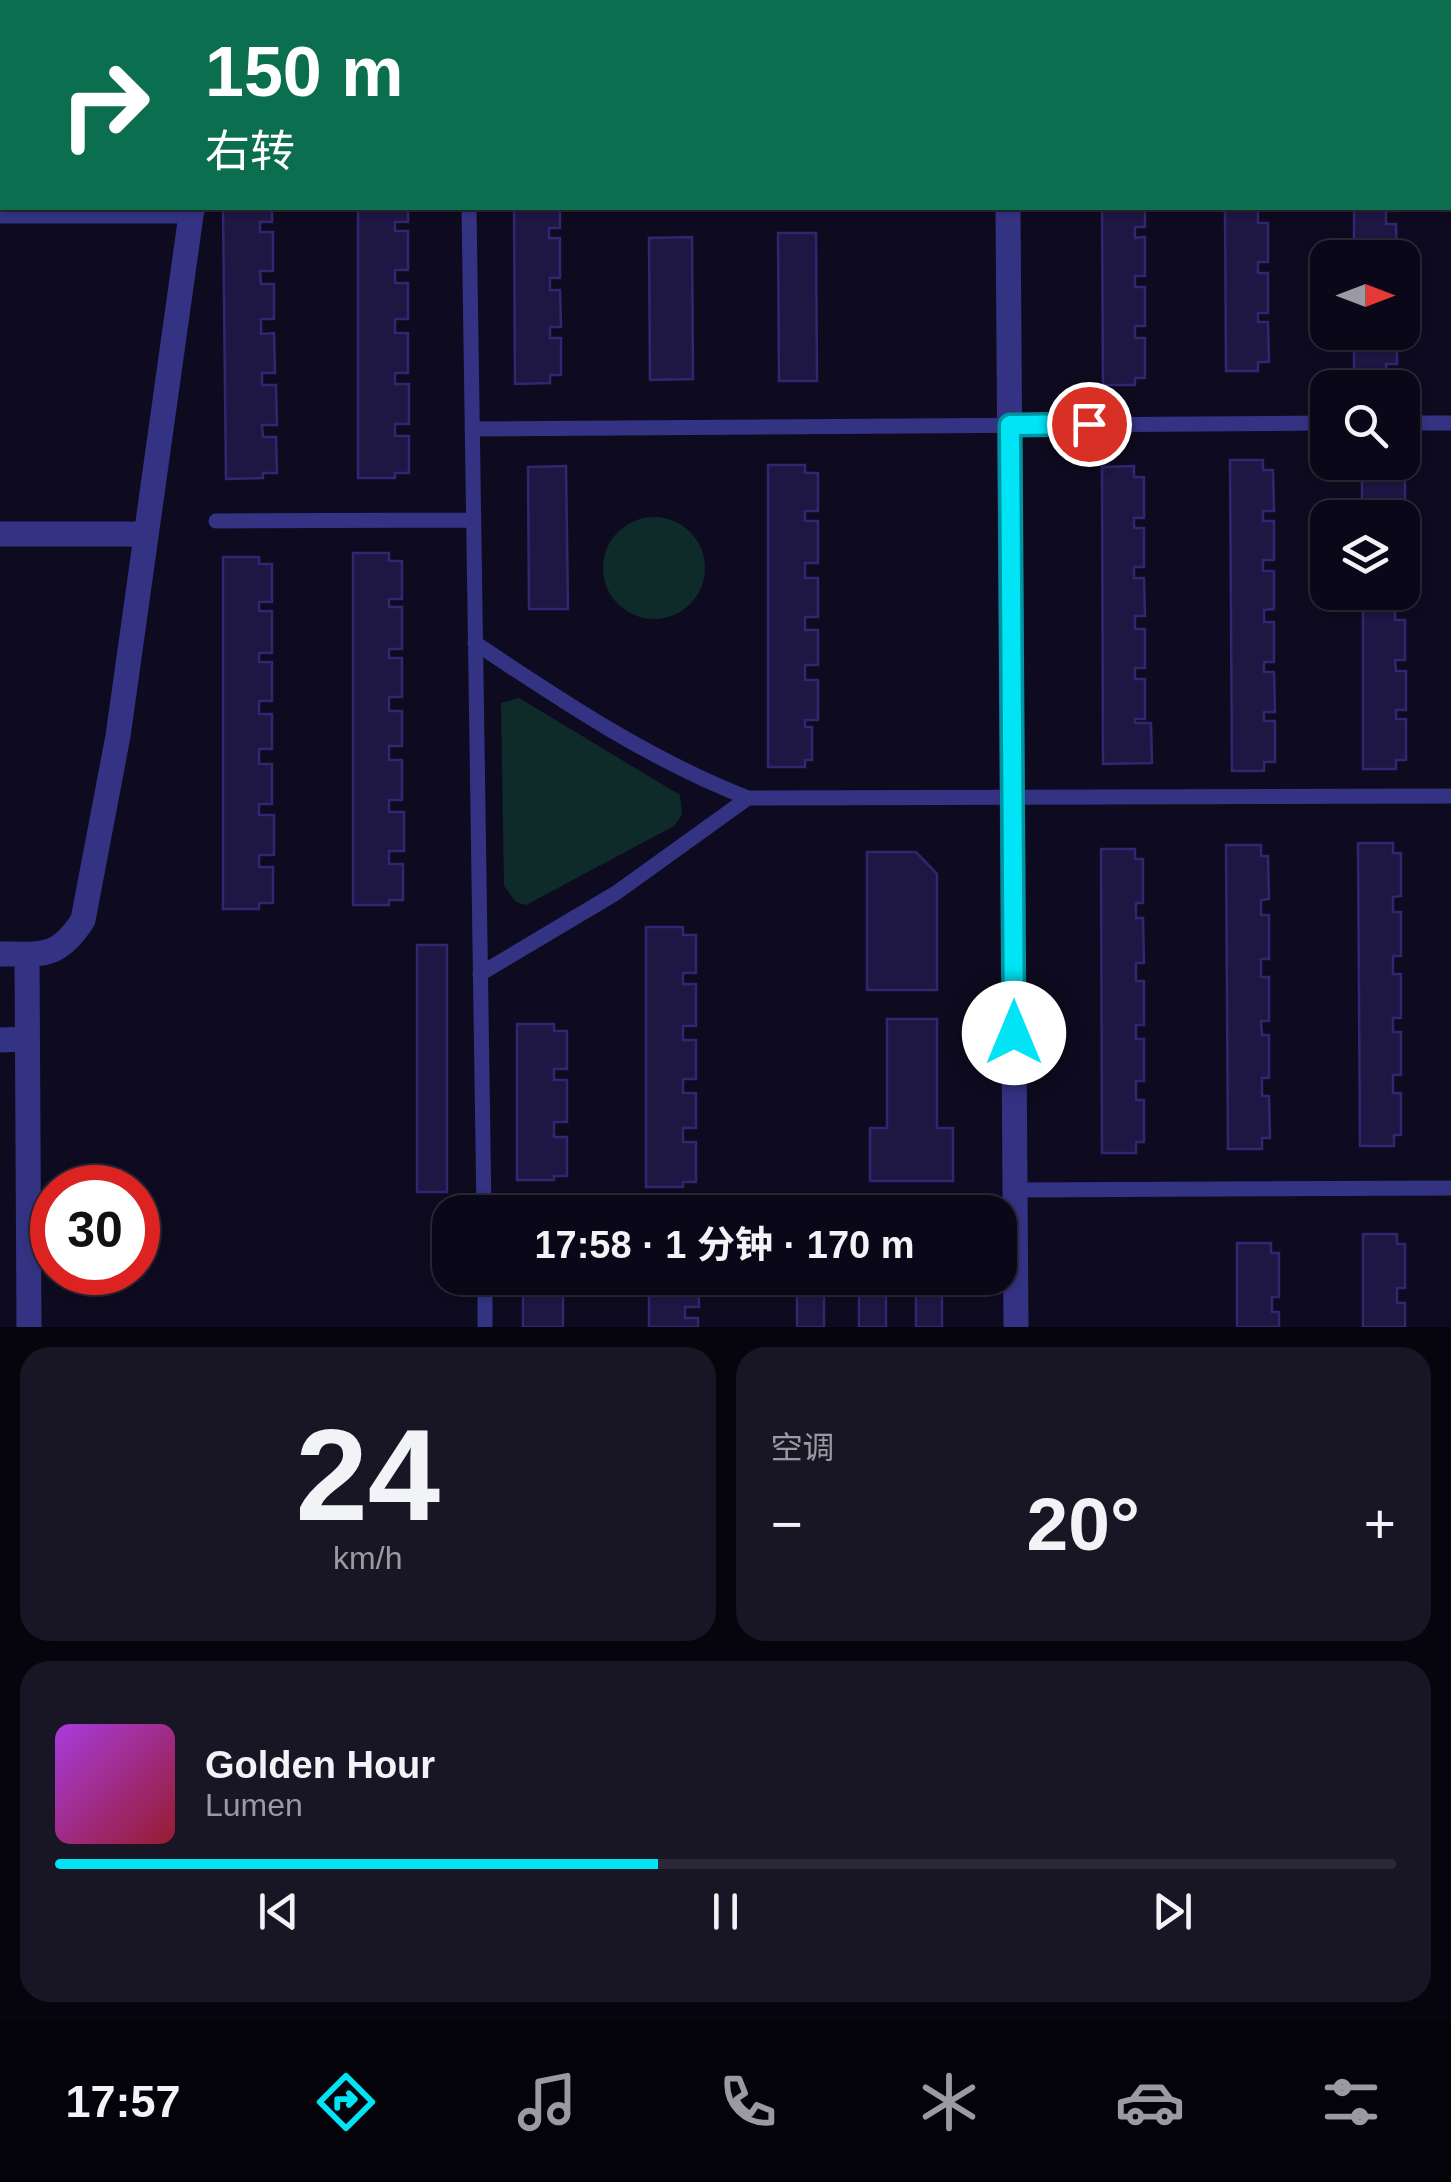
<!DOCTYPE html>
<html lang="zh">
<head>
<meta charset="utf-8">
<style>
  :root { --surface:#0a0818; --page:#181625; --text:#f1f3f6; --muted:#999aa2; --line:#2a2937; --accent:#00e4f6 }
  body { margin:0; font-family:Helvetica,"Noto Sans SC",sans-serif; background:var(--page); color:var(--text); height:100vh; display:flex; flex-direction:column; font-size:38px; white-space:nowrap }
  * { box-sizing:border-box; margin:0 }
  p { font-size:32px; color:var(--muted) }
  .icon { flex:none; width:55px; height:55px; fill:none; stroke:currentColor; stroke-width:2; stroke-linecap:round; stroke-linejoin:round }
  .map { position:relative; height:1327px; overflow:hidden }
  .drawer { display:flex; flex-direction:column; gap:20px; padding:20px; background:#06040d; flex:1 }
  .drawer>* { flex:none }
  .hud { position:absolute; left:0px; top:0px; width:1452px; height:210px; box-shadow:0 2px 8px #0004,0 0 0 2px var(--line); background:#0b6e4f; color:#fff; overflow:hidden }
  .needle { width:65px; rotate:90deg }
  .tools { position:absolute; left:1310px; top:240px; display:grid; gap:20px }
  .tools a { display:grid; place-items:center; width:110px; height:110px; border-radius:20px; background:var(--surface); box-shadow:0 2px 8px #0004,0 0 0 2px var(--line); font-size:50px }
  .speed { position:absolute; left:30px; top:1165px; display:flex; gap:20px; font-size:50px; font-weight:700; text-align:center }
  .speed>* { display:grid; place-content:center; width:130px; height:130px; border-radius:50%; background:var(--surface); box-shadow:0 2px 8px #0004,0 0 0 2px var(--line); line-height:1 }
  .speed .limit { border:15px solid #d22; background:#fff; color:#111 }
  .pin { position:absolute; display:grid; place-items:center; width:85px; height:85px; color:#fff; margin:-42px; border:5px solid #fff; border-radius:50%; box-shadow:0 2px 10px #0007 }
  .me { position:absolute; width:110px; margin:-55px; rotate:0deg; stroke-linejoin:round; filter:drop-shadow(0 0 8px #0008) }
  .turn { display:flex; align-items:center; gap:35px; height:210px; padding:0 40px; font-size:45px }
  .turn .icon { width:130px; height:130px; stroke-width:2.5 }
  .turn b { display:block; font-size:70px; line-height:85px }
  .big { font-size:75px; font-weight:700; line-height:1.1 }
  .drawer .widget { flex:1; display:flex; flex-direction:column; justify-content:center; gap:15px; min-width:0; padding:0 35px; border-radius:30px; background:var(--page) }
  .drawer .dial { align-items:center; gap:0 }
  .dial b { font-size:130px; line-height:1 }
  .song { display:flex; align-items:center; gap:30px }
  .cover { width:120px; height:120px; border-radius:15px; background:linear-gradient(135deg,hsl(280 70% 55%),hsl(350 70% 35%)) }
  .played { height:10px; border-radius:5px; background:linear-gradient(90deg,var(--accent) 45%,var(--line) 45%) }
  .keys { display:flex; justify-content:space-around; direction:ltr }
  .heat { display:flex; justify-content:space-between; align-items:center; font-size:55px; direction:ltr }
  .drawer .tiles { flex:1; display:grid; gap:20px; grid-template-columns:1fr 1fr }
  .widget:last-child { grid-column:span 2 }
  .trip { position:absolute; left:432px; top:1195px; width:585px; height:100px; border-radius:30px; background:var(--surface); box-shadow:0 2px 8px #0004,0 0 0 2px var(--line); font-weight:700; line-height:100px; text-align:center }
  .tab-bar { display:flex; height:160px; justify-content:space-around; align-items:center; background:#04030a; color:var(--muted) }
  .tab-bar .icon { width:70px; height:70px }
  .tab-bar .on { color:var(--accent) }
  .tab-bar b { font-size:45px; color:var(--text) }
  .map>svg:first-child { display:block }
  .green { fill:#0e2b29 }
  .building { fill:#1e1643; stroke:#332670; stroke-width:2.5 }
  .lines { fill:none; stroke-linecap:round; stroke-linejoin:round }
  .lane { stroke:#343383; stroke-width:15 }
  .street { stroke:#343383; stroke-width:25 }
  .route-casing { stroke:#0094a0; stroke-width:25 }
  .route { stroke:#00e4f6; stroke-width:18 }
</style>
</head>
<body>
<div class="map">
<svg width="1451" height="1327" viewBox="0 0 1451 1327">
  <rect width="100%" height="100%" fill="#0e0b20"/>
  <path class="green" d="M603 568a51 51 0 1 1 102 0a51 51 0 1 1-102 0Z
    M 519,698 L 680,795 L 682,815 L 674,826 L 526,905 L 516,902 L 504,886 L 501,703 Z"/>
  <path class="building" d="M 223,208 L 272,208 L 272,222 L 260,222 L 260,232 L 273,232 L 273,271 L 260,271 L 261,284 L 274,284 L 274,319 L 261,319 L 261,334 L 274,333 L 275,373 L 262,373 L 262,385 L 276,385 L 277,425 L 262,425 L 263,437 L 276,437 L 277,473 L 263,473 L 263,478 L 226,479 Z
    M 358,208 L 408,208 L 408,222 L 395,222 L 395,231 L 408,231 L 408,270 L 395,270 L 395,283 L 408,283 L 408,319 L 395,319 L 395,333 L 408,333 L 408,373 L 395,373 L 395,384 L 409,384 L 409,424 L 395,424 L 395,436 L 409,436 L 409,473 L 395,473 L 395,478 L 358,478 Z
    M 514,208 L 560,208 L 560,228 L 549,228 L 549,238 L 560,238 L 560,278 L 550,278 L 550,290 L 560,290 L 561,327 L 550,327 L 550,338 L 561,338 L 561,375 L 550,375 L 550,383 L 515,384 Z
    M 1102,208 L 1145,208 L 1145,227 L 1135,227 L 1135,238 L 1145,237 L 1145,276 L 1135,276 L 1135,287 L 1145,287 L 1145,326 L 1135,326 L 1135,338 L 1145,338 L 1145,378 L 1135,378 L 1135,385 L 1103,385 Z
    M 1225,208 L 1268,208 L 1258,210 L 1258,223 L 1268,223 L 1268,262 L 1258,262 L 1258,273 L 1268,273 L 1268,313 L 1258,313 L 1258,322 L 1268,322 L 1269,362 L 1258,362 L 1258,371 L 1226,371 Z
    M 1354,208 L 1396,208 L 1396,211 L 1386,211 L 1386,224 L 1396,224 L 1397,258 L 1354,258 Z
    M 778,233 L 816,233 L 817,381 L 779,381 Z
    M 692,237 L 693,379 L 650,380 L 649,238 Z
    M 1354,332 L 1397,332 L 1397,364 L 1386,364 L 1387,372 L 1354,372 Z
    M 1230,460 L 1263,460 L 1263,470 L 1273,470 L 1274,511 L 1263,511 L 1263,521 L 1274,521 L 1274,560 L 1263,560 L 1263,571 L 1274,571 L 1274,609 L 1264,610 L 1264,622 L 1274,622 L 1274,662 L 1264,662 L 1264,672 L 1274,672 L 1275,712 L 1264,712 L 1264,721 L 1275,721 L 1275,762 L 1264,762 L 1264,771 L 1232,771 Z
    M 1362,462 L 1395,462 L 1395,468 L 1405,468 L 1405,509 L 1395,509 L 1395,518 L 1362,518 Z
    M 768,465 L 805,465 L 805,473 L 818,473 L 818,511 L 805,511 L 805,521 L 818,521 L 818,563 L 805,563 L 805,578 L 818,578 L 818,617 L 805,617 L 805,630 L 818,630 L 818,665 L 805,665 L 805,680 L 818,680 L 818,720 L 805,720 L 805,727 L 812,727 L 812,760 L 805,760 L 805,767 L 768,767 Z
    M 566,466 L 568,609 L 529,609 L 528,467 Z
    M 1134,466 L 1134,477 L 1144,477 L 1144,518 L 1134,518 L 1134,528 L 1144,528 L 1144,567 L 1134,567 L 1134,578 L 1144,578 L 1145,616 L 1135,616 L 1135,629 L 1145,629 L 1145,668 L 1135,668 L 1135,679 L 1145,679 L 1145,719 L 1135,719 L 1135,723 L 1151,723 L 1152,763 L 1103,764 L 1102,467 Z
    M 353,553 L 389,553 L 389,561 L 402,561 L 402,599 L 389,599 L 389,607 L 402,607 L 402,649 L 389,649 L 389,658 L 402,658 L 402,697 L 389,697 L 389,711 L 402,711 L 402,746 L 389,746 L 389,760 L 402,760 L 402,800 L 389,800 L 389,812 L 404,812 L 404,851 L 389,851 L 389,864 L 403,864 L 403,900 L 389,900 L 389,905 L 353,905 Z
    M 223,557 L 259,557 L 259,564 L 272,564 L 272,602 L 259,602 L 259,611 L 272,611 L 272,653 L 259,653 L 259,662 L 272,662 L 272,701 L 259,701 L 259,714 L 272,714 L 272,749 L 259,749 L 259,764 L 272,764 L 272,804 L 259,804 L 259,815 L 274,815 L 274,855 L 259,855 L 259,867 L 273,867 L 273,903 L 259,903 L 259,909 L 223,909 Z
    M 1402,569 L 1405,569 L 1405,608 L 1395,608 L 1395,620 L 1405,620 L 1405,660 L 1395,660 L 1396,671 L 1406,671 L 1406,710 L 1396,710 L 1396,719 L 1406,719 L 1406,760 L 1396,760 L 1396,769 L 1363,769 L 1363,592 L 1402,592 Z
    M 1358,843 L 1393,843 L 1393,853 L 1401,853 L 1401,896 L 1393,897 L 1393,912 L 1401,912 L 1401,956 L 1393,956 L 1393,974 L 1401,974 L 1401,1018 L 1393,1018 L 1393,1032 L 1401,1032 L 1401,1075 L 1393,1075 L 1393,1093 L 1401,1093 L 1401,1135 L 1394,1135 L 1394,1146 L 1360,1146 Z
    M 1226,845 L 1261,845 L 1261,856 L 1268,856 L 1269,899 L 1261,900 L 1261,915 L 1269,915 L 1269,959 L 1261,959 L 1261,977 L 1269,977 L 1269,1021 L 1261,1021 L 1262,1035 L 1269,1035 L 1269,1078 L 1262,1078 L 1262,1096 L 1269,1096 L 1270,1138 L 1262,1138 L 1262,1149 L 1228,1149 Z
    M 1101,849 L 1135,849 L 1135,859 L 1143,859 L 1143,903 L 1136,903 L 1136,918 L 1143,918 L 1144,963 L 1136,963 L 1136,981 L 1144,981 L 1144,1025 L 1136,1025 L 1136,1039 L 1144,1039 L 1144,1081 L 1136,1081 L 1136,1100 L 1144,1100 L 1144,1142 L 1136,1142 L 1136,1153 L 1102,1153 Z
    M 867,852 L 916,852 L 937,874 L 937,990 L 867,990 Z
    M 646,927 L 683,927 L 683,935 L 696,935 L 696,973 L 683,973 L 683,984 L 696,984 L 696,1026 L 683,1026 L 683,1040 L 696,1040 L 696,1079 L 683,1079 L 683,1093 L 696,1093 L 696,1128 L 683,1128 L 683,1142 L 696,1142 L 696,1182 L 683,1182 L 683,1187 L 646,1187 Z
    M 417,945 L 447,945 L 447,1192 L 417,1192 Z
    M 887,1019 L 937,1019 L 937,1128 L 953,1128 L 953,1181 L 870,1181 L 870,1128 L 887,1128 Z
    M 517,1024 L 554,1024 L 554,1031 L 567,1031 L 567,1069 L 554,1069 L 554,1080 L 567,1080 L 567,1122 L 554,1122 L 554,1137 L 567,1137 L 567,1176 L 554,1176 L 554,1180 L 517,1180 Z
    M 1363,1234 L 1397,1234 L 1397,1244 L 1405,1244 L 1405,1288 L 1397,1288 L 1397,1303 L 1405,1303 L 1405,1327 L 1363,1327 Z
    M 1237,1243 L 1271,1243 L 1271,1253 L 1279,1253 L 1279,1297 L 1272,1297 L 1272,1312 L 1279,1312 L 1279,1327 L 1237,1327 Z
    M 523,1278 L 563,1278 L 563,1327 L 523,1327 Z
    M 649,1278 L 698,1278 L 699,1307 L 685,1307 L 685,1318 L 698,1318 L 698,1327 L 649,1327 Z
    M 797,1278 L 824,1278 L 824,1327 L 797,1327 Z
    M 859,1278 L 886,1278 L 886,1327 L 859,1327 Z
    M 916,1278 L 942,1278 L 942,1327 L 916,1327 Z"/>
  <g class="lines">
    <path class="lane" d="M 469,208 L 484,1212
      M 1402,423 L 1451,423
      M 472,429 L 1328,423
      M 216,521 L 474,520
      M 475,643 C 562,701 650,760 748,798 L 1451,796
      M 480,974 L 616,893 L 748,798
      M 1015,1190 L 1451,1188
      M 484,1212 L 1015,1208
      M 485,1278 L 485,1327"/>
    <path class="street" d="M 1007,0 L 1007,2
      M 0,49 L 2,49
      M 1008,208 L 1016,1327
      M 0,211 L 192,211
      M 0,534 L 146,534
      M 0,954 C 42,954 58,959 83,920 L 118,736 L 192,208
      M 27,954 L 29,1327
      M 0,1040 L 27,1039"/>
  </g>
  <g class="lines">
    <defs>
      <path id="route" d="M 1014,1033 L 1010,425 L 1089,424"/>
    </defs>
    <use href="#route" class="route-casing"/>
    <use href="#route" class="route"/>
  </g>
</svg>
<div class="tools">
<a><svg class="needle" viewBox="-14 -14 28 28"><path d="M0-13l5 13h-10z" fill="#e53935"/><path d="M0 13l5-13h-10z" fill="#999aa2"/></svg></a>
<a><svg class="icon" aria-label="search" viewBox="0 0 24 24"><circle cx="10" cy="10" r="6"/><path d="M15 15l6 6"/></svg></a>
<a><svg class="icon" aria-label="layers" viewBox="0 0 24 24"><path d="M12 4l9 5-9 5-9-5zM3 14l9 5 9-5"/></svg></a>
</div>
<div class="speed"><div class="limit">30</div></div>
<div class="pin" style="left:1089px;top:424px;background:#d93025"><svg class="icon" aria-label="arrive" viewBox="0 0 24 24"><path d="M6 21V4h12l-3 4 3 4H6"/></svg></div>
<svg class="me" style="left:1014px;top:1033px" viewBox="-20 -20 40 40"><circle r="19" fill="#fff"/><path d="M0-13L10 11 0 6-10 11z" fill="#00e4f6"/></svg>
<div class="trip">17:58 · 1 分钟 · 170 m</div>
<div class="hud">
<div class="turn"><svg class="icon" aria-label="right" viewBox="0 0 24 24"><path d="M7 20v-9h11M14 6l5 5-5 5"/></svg><div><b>150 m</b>右转</div></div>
</div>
</div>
<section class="drawer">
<div class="tiles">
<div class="widget dial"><b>24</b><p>km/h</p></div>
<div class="widget"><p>空调</p>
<div class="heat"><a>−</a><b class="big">20°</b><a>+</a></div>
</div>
<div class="widget">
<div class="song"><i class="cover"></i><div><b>Golden Hour</b><p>Lumen</p></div></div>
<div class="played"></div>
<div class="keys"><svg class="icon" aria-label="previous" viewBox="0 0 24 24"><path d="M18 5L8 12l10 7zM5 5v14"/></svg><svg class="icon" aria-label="pause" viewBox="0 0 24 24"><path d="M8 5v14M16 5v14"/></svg><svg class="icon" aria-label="next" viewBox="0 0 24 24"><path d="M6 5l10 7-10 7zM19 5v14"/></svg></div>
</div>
</div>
</section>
<nav class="tab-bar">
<b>17:57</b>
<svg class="icon on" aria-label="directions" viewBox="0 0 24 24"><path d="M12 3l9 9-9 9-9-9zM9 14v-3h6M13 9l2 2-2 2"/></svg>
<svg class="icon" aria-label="music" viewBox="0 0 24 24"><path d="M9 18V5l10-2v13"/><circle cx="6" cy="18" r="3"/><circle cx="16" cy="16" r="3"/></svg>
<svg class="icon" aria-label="phone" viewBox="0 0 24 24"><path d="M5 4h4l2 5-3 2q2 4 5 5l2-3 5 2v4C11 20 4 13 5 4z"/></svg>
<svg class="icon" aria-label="climate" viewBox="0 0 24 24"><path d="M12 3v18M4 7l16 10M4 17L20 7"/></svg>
<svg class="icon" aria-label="car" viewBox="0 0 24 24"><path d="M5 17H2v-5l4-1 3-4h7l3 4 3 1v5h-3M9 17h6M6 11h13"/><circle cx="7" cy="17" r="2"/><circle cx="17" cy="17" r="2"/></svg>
<svg class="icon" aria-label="filters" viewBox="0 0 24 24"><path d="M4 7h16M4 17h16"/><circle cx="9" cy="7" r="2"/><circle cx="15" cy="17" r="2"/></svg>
</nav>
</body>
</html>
